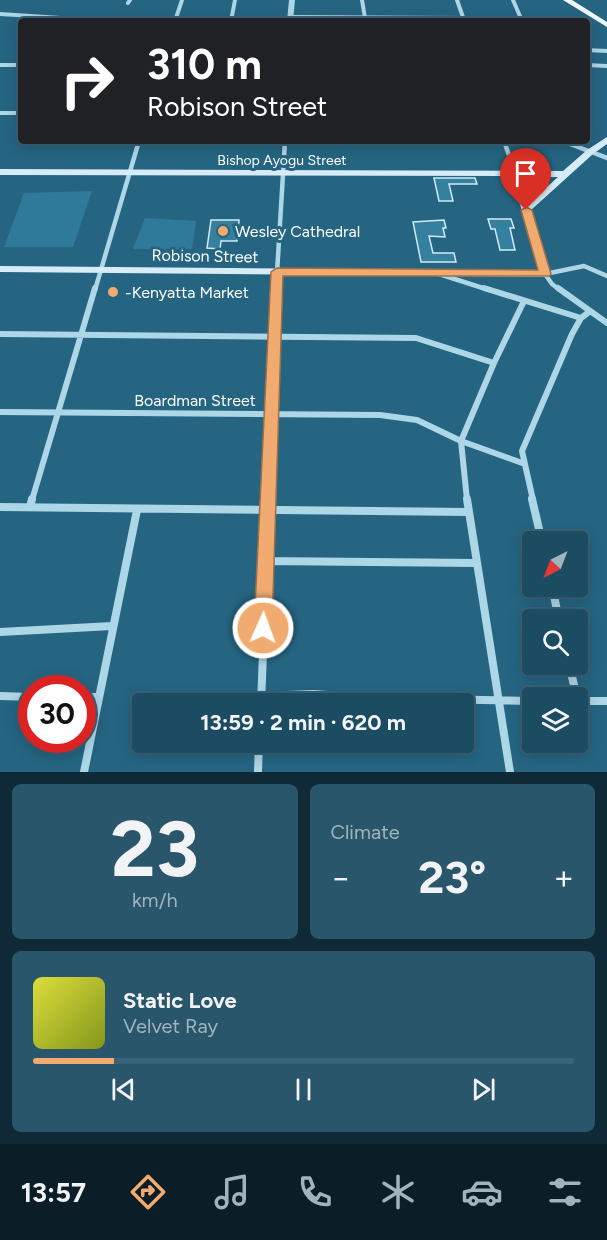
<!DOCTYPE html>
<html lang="en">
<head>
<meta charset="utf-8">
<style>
  :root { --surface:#1c4c62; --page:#29566b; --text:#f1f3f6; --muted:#a0b4be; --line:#3a6377; --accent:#f1ab71 }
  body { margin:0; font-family:Figtree,sans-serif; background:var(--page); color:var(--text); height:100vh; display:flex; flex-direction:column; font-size:22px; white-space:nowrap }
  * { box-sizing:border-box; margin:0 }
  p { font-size:20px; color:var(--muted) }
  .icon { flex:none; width:33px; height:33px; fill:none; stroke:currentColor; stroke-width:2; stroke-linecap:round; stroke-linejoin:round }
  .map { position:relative; height:772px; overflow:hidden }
  .panel { display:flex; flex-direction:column; gap:12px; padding:12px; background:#0f2a36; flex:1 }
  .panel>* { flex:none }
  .hud { position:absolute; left:18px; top:18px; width:572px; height:126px; border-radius:6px; box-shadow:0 3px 15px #0003,0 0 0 2px var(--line); background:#202124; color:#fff; overflow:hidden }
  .needle { width:39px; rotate:222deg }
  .buttons { position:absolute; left:522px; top:531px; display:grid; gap:12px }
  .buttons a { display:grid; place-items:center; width:66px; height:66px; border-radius:6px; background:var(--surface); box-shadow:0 3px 15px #0003,0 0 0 2px var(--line); font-size:30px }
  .speed { position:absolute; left:18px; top:675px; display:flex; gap:12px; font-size:30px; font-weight:700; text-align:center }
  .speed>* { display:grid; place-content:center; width:78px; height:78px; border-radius:50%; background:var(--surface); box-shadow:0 3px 15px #0003,0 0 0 2px var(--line); line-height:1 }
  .speed .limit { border:9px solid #d22; background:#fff; color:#111 }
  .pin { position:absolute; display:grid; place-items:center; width:51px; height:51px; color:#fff; margin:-62px -26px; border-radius:50% 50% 50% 0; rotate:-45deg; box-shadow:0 0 6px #0007 }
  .pin .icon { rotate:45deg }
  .me { position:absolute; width:66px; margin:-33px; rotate:2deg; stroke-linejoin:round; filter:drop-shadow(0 0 4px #0008) }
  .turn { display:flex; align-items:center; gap:21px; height:126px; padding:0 30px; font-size:27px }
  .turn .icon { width:78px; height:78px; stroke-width:2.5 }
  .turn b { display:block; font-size:42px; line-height:51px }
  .big { font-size:45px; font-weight:700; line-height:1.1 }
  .panel .widget { flex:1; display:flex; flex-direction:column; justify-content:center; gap:9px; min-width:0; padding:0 21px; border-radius:9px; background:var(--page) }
  .panel .dial { align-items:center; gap:0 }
  .dial b { font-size:78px; line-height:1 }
  .song { display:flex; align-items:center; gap:18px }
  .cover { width:72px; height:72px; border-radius:9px; background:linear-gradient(135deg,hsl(60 70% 55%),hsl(70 70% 35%)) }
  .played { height:6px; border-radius:3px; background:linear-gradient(90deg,var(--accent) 15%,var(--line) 15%) }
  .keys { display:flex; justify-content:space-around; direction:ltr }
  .heat { display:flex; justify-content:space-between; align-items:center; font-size:33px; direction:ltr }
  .panel .tiles { flex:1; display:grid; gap:12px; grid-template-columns:1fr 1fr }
  .widget:last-child { grid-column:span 2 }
  .trip { position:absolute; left:132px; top:693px; width:342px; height:60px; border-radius:6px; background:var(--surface); box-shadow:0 3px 15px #0003,0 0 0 2px var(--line); font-weight:700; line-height:60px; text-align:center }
  .menu { display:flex; height:96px; justify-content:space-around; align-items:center; background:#0b1e27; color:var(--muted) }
  .menu .icon { width:42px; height:42px }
  .menu .on { color:var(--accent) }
  .menu b { font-size:27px; color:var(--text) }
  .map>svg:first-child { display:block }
  .green { fill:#2f7a9a }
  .building { fill:#357f9f; stroke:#d0ebf6; stroke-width:1.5 }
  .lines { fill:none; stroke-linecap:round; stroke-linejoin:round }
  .minor-far3 { stroke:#add6e7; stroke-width:4 }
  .minor-far2 { stroke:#add6e7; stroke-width:4.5 }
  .minor-far1 { stroke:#add6e7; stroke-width:6 }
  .minor { stroke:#add6e7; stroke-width:8 }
  .tertiary { fill:#add6e7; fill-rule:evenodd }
  .secondary { fill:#d7ecf6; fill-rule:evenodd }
  .primary { fill:#eff8fd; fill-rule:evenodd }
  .route { fill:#f1ab71; stroke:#9d6f49; stroke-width:1.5 }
  .poi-dot { fill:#f1ab71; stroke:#256582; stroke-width:2 }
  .labels { text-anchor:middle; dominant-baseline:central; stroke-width:6; stroke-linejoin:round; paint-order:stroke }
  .far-street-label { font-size:14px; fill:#fff; stroke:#256582 }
  .poi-label { font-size:16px; fill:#fff; stroke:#256582; text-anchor:start }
  .street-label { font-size:16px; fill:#fff; stroke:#256582 }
</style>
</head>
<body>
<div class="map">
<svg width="607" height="772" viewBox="0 0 607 772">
  <rect width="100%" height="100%" fill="#256582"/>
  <path class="green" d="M 92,191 L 73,247 L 4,247 L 24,193 Z
    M 145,218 L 196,221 L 192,249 L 133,249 Z"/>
  <path class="building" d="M 434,178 L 475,178 L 477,184 L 449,184 L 453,201 L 439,201 Z
    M 488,219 L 511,219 L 514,228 L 510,228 L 515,250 L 500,250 L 495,229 L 491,229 Z
    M 211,220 L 239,220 L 237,241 L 221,241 L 220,249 L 207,248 Z
    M 444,220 L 446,228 L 443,228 L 445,237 L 429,236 L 433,253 L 454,253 L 456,262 L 421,262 L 413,222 Z"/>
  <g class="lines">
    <path class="minor-far3" d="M 362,0 L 365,18
      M 457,0 L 464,20
      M 513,0 L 522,21
      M 128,3 L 130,0
      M 291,17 L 463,18
      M 175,21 L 182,0
      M 231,21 L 235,0
      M 0,65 L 21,65
      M 586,65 L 607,66
      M 0,113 L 21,113"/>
    <path class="minor-far2" d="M 504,141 L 516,175
      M 562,141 L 607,158
      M 439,274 L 489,290
      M 95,290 L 139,141
      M 276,290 L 285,141
      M 560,290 L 552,284 L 545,274 L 584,266 L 607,276"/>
    <path class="minor-far1" d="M 484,288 L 581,318
      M 558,288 L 607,323
      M 0,334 L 416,338 L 494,363
      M 0,412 L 380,415 L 417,420 L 461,441 L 525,464
      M 32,500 L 95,288
      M 269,500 L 276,288
      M 467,500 L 461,441 L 494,363 L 524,301
      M 533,500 L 522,451 L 572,334 L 581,318 L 589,312"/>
    <path class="minor" d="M 467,499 L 510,772
      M 532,499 L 542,542
      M 0,507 L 468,512
      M 30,507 L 32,499
      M 265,561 L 476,563
      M 552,586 L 559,620
      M 0,632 L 112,626
      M 569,664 L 577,698
      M 0,696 L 32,697
      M 261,696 L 313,694 L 375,698 L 532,701
      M 82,697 L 99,697
      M 578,701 L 607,701
      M 261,704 L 269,499
      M 84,772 L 137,510
      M 258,772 L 259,742"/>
    <path class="tertiary" d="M 289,0 L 295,0 L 293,21 L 287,21 Z
      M 0,12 L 107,19 L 110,21 L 81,21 L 0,16 Z
      M 586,48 L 607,49 L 607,53 L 586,52 Z"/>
    <path class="secondary" d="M 607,137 L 607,144 L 593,154 L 531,210 L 550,274 L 545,277 L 0,272 L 0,266 L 539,271 L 512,176 L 0,175 L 0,169 L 563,171 L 587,150 ZM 521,177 L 558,177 L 529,203 Z"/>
    <path class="primary" d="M 563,0 L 572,0 L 607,22 L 607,27 Z"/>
  </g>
  <path class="route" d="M 526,207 L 532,210 L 551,274 L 550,276 L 283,276 L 272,628 L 269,634 L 263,637 L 257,634 L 254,628 L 271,272 L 277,268 L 538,270 L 521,210 Z"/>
  <g class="poi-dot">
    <circle cx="223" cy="231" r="6"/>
    <circle cx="113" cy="292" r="6"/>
  </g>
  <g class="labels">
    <g class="far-street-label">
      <text x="282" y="160">Bishop Ayogu Street</text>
    </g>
    <g class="poi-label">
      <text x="235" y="231">Wesley Cathedral</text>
      <text x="125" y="292">-Kenyatta Market</text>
    </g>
    <g class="street-label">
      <text transform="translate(205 256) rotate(1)">Robison Street</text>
      <text x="195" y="400">Boardman Street</text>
    </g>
  </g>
</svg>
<div class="buttons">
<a><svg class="needle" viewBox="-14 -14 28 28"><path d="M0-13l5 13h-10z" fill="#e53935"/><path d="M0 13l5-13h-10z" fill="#a0b4be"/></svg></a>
<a><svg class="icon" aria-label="search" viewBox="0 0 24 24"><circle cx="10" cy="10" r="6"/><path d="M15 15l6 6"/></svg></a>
<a><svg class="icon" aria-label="layers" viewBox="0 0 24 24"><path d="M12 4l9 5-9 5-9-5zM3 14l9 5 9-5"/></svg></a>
</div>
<div class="speed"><div class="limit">30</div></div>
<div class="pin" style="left:526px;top:210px;background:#d93025"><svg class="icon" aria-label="arrive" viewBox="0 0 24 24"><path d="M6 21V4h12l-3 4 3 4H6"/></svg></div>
<svg class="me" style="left:263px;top:628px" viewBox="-20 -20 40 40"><circle r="17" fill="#f1ab71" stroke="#fff" stroke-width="3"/><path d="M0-11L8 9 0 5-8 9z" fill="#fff"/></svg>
<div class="trip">13:59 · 2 min · 620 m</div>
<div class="hud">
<div class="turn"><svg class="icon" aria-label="right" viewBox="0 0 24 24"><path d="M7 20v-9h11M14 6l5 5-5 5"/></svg><div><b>310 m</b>Robison Street</div></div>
</div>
</div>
<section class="panel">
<div class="tiles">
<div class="widget dial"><b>23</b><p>km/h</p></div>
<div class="widget"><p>Climate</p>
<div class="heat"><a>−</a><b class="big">23°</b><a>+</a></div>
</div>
<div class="widget">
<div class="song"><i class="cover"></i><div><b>Static Love</b><p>Velvet Ray</p></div></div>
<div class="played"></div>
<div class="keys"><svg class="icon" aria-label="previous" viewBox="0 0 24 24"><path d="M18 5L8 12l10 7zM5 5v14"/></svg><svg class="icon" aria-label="pause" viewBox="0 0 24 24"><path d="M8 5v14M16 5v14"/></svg><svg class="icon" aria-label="next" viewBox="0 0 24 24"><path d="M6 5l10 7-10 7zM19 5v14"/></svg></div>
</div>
</div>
</section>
<nav class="menu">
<b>13:57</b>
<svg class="icon on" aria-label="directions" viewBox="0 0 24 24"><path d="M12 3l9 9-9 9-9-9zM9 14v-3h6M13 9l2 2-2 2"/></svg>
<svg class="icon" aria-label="music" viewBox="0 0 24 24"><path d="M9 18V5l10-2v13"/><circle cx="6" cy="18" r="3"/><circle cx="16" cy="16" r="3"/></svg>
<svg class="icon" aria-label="phone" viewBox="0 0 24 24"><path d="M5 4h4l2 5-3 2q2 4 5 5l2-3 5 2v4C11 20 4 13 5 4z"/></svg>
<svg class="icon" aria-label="climate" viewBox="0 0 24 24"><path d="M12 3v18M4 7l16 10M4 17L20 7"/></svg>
<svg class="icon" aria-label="car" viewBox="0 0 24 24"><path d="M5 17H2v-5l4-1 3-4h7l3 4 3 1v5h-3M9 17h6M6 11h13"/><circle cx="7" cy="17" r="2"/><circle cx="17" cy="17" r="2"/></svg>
<svg class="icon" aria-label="filters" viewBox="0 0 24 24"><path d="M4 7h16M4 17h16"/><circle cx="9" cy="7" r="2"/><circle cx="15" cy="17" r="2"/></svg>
</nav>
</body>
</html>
